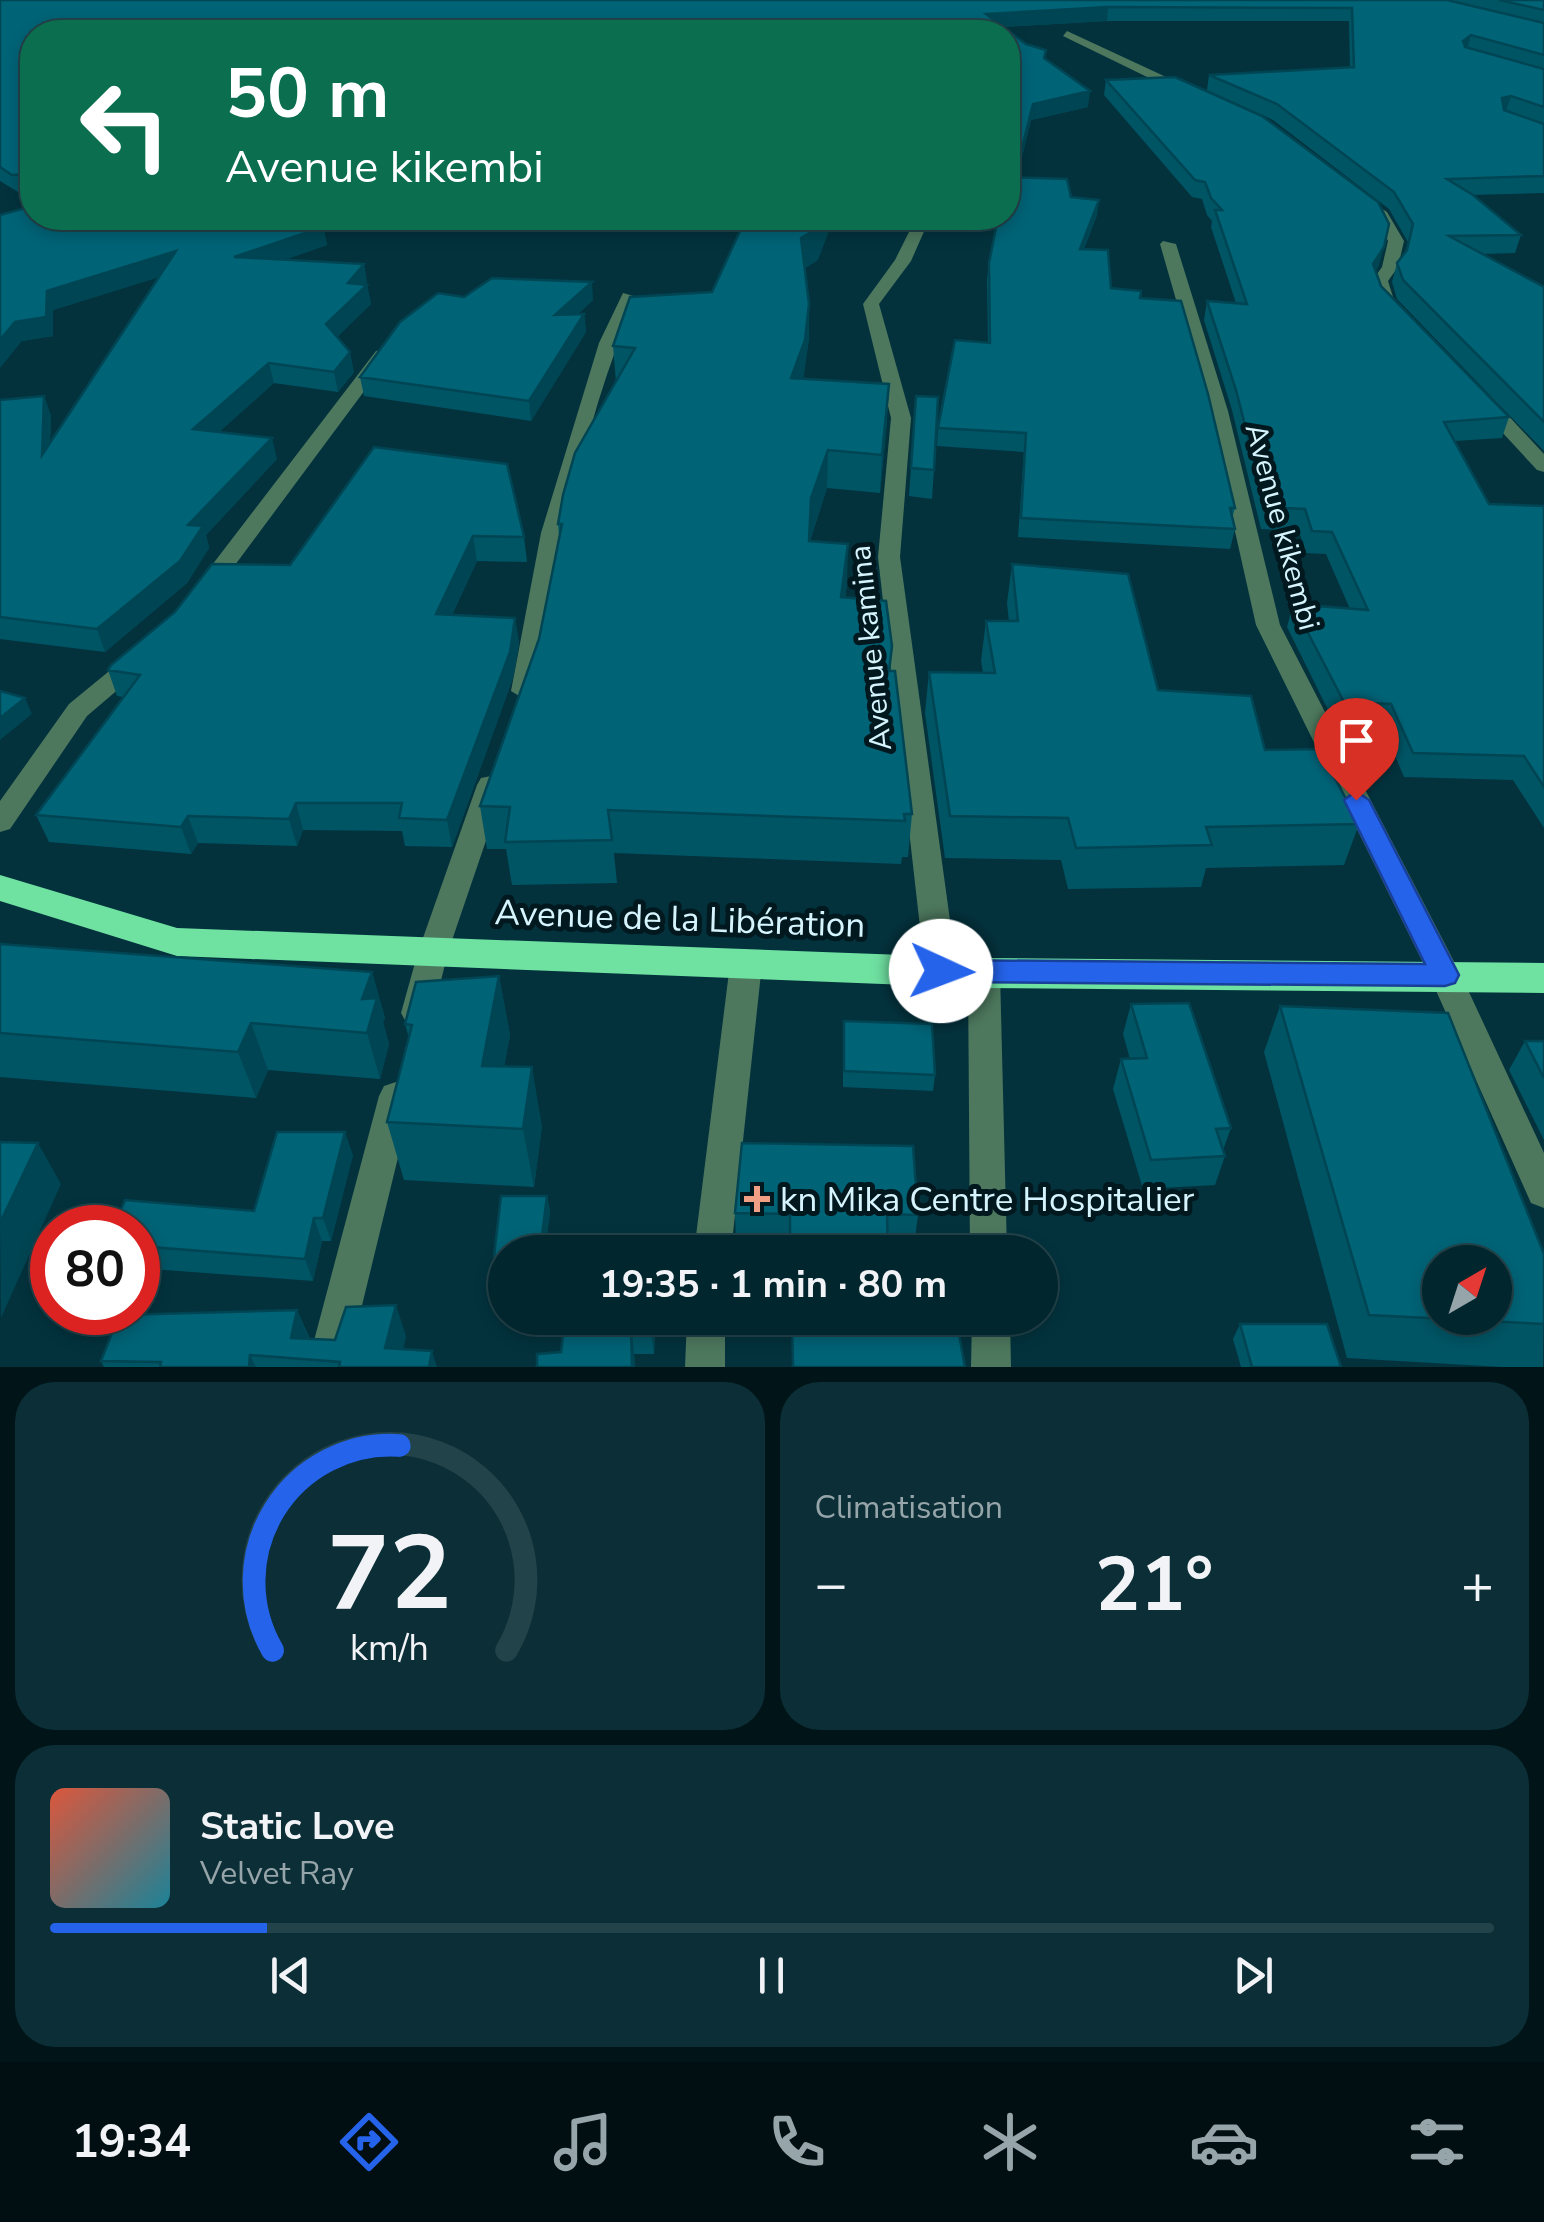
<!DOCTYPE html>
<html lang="fr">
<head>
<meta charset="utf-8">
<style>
  :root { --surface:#02262e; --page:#0c2e36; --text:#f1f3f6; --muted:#96a5aa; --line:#23434a; --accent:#2563eb }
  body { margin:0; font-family:"Nunito Sans",sans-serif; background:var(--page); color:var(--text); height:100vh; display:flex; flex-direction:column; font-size:38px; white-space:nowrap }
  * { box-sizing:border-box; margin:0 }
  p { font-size:32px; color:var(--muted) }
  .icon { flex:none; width:55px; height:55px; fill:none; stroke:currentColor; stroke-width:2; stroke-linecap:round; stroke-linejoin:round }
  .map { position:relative; height:1367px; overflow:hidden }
  .sheet { display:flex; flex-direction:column; gap:15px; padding:15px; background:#011519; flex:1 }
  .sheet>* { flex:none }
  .top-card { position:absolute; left:20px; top:20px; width:1000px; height:210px; border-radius:40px; box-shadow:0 5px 15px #0003,0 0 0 2px var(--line); background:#0b6e4f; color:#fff; overflow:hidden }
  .needle { width:65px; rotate:39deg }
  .fabs { position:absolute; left:1422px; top:1245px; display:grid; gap:20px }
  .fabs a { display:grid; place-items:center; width:90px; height:90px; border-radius:50%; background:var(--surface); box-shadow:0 5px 15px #0003,0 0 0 2px var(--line); font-size:50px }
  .speed { position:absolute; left:30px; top:1205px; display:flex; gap:20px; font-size:50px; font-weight:700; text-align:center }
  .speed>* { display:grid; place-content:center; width:130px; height:130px; border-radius:50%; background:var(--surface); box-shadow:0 5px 15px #0003,0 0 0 2px var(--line); line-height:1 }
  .speed .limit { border:15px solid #d22; background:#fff; color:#111 }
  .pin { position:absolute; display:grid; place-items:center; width:85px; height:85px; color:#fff; margin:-102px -42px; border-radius:50% 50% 50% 0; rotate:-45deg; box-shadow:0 0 10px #0007 }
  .pin .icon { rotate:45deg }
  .me { position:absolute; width:110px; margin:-55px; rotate:92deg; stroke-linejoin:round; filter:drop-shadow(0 0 8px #0008) }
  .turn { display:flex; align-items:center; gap:35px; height:210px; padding:0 40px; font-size:45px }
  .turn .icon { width:130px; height:130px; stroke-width:2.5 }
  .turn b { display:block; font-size:70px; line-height:85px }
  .big { font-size:75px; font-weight:700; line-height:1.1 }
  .sheet .widget { flex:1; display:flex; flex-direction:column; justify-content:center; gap:15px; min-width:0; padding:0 35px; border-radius:40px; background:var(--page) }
  .sheet .dial { align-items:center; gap:0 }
  .dial svg { height:260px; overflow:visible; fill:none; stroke:var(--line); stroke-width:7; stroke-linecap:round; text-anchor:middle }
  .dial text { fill:var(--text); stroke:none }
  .song { display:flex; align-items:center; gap:30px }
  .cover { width:120px; height:120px; border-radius:15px; background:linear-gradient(135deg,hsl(10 70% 55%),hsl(190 70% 35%)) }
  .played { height:10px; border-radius:5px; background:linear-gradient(90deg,var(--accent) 15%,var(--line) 15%) }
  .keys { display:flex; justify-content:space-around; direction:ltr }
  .heat { display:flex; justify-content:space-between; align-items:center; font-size:55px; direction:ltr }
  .sheet .tiles { flex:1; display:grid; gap:15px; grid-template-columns:1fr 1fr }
  .widget:last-child { grid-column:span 2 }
  .trip { position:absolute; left:488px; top:1235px; width:570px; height:100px; border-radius:50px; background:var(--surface); box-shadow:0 5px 15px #0003,0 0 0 2px var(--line); font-weight:700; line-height:100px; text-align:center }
  .dock { display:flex; height:160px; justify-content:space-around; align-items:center; background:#010f12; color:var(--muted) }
  .dock .icon { width:70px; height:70px }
  .dock .selected { color:var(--accent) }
  .dock b { font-size:45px; color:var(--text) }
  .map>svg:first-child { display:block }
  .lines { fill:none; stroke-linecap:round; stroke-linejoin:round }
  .street { fill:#4d785e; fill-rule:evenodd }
  .highway { fill:#6fe1a1; fill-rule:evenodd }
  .wall { fill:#005565 }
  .shaded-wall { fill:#004553 }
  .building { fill:#006376; stroke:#004553; stroke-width:2.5; fill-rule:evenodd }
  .route { fill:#2563eb; stroke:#184099; stroke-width:2.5 }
  .poi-dot { fill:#f39f86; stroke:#01181e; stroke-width:4 }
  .labels { text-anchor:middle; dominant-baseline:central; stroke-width:10; stroke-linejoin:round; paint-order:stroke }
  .street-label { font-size:30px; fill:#d6f4fd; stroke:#01181e }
  .near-street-label { font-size:35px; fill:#d6f4fd; stroke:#01181e }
  .near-poi-label { font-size:35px; fill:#d6f4fd; stroke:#01181e; text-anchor:start }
</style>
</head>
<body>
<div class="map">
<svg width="1544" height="1367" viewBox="0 0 1544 1367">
  <rect width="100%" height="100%" fill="#03323d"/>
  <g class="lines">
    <path class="street" d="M 1067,31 L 1192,89 L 1194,92 L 1184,95 L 1063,36 Z
      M 1365,198 L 1387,212 L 1404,241 L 1398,267 L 1388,281 L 1394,300 L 1408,315 L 1405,319 L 1393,319 L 1378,302 L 1372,281 L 1382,267 L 1388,241 L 1376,217 L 1358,202 Z
      M 916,218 L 930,218 L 911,261 L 879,304 L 911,418 L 900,557 L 957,971 L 952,980 L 941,983 L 930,980 L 925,971 L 878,557 L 891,418 L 863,304 L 895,260 Z
      M 1163,241 L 1176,244 L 1228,411 L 1280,625 L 1461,975 L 1544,1153 L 1544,1208 L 1531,1203 L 1429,975 L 1256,625 L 1208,411 L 1160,244 Z
      M 623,293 L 637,297 C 582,421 559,558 537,691 L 524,699 L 511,691 L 541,533 L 599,343 Z
      M 382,350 L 391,355 L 212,596 L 196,596 L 192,591 L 196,586 L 376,351 Z
      M 1483,394 L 1490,396 L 1544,454 L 1544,472 L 1537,470 L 1476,404 L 1476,396 Z
      M 139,651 L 151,659 L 148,664 L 87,716 L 10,829 L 0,832 L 0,801 L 69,704 L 130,654 Z
      M 491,776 L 501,778 L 505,785 L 448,952 L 433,1013 L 428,1022 L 417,1026 L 406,1022 L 401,1013 L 418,952 L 477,785 L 481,778 Z
      M 746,952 L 757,955 L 762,964 L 731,1252 L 694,1252 L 730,964 L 735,955 Z
      M 984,961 L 995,964 L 1000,973 L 1007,1252 L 970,1252 L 968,973 L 973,964 Z
      M 396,1082 L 408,1086 L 413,1096 L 347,1367 L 307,1367 L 379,1096 L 384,1086 Z
      M 687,1318 L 725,1318 L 725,1367 L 685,1367 Z
      M 972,1318 L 1010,1318 L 1011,1367 L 971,1367 Z"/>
    <path class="highway" d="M 0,875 L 177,928 L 984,958 L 1544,963 L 1544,993 L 984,988 L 177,956 L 0,901 Z"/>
  </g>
  <path class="wall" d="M 0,0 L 1544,0 L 1544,193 L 1473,195 L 1521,235 L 1515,253 L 1481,254 L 1544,287 L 1544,451 L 1397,299 L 1392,282 L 1397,263 L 1405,252 L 1408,242 L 1389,209 L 1273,120 L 1207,90 L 1209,75 L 1350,68 L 1349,21 L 1107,21 L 1003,27 L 1045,58 L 1088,107 L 1031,120 L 1017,177 L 1008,176 L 1008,32 L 32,32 L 32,191 L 18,192 L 0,181 Z
    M 1106,80 L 1379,265 L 1376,270 L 1381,286 L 1509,417 L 1502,438 L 1455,441 L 1489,504 L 1544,506 L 1544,828 L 1513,780 L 1404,777 L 1383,727 L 1336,726 L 1287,627 L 1293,604 L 1350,609 L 1326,554 L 1306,553 L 1299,531 L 1261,529 L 1232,410 L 1204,320 L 1207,301 L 1236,303 L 1211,227 L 1212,221 L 1207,215 L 1202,199 L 1192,197 L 1104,95 Z
    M 1071,197 L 1097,215 L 1084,249 L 1111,288 L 1140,298 L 1235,508 L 1232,518 L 1235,529 L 1230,549 L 1018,537 L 1024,452 L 937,446 L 938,428 L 988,342 L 987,279 L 989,263 Z
    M 32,218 L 358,218 L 359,222 L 324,231 L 327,245 L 284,260 L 364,264 L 367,283 L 366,285 L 367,285 L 371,304 L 337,337 L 354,372 L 338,392 L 274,383 L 219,432 L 277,459 L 206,535 L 209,548 L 187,583 L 105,652 L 0,639 L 0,400 L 44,396 L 51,416 L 50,442 L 159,277 L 53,310 L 53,336 L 22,341 Z
    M 818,260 L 805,268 L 809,304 L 809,338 L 803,379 L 887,421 L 880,493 L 827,488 L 810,541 L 847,583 L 845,598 L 892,646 L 890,671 L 912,814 L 908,857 L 902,857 L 901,864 L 614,853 L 617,883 L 512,885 L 506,849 L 487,849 L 480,806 L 539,639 L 559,536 L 558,524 L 616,382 L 613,346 L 712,292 Z
    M 464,297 L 593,300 L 578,314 L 584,314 L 586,332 L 531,421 L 364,396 L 360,377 Z
    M 916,396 L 934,470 L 932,499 L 909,496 Z
    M 374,447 L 524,537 L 527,562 L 477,561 L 452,615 L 515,618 L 519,644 L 513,678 L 452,847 L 405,846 L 402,831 L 303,830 L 297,846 L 198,843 L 191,854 L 49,842 L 36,815 L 123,697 L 117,696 L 108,670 L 290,565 Z
    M 1012,564 L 1158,690 L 1265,750 L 1359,824 L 1344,865 L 1206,868 L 1201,887 L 1068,889 L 1061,860 L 945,858 L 925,713 L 929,672 L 983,673 L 981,661 L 986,621 L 1009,621 L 1007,603 Z
    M 0,944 L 372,972 L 385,1018 L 383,1022 L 389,1044 L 380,1079 L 268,1070 L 256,1098 L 0,1077 Z
    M 499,976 L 510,1035 L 504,1066 L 542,1126 L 534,1187 L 404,1180 L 387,1122 L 409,1038 L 405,1024 Z
    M 1131,1004 L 1231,1128 L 1223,1150 L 1225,1156 L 1215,1185 L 1143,1189 L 1113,1089 L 1121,1059 L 1130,1059 L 1123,1034 Z
    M 1280,1006 L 1544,1254 L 1543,1367 L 1502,1367 L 1347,1358 L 1264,1052 Z
    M 843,1037 L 935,1075 L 933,1091 L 843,1087 Z
    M 1525,1041 L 1544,1041 L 1544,1140 L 1509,1070 Z
    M 353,1155 L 331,1241 L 322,1241 L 313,1281 L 138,1268 L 138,1228 L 254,1211 Z
    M 547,1196 L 550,1212 L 545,1252 L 505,1252 L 505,1271 L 497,1271 L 494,1256 Z
    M 735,1213 L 918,1215 L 914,1246 L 888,1246 L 888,1252 L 789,1252 L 789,1245 L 736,1245 Z
    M 297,1310 L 310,1339 L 335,1340 L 406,1336 L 403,1349 L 437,1367 L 104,1367 L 101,1361 Z
    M 565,1318 L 656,1318 L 654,1354 L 634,1354 L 635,1367 L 537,1367 L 561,1352 Z
    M 1240,1324 L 1341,1367 L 1241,1367 L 1233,1339 Z"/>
  <path class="shaded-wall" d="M 1108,7 L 1107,21 L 984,28 L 986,14 Z
    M 1471,35 L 1467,49 L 1459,56 L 1463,41 Z
    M 1090,91 L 1088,107 L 1031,120 L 1017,177 L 1019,160 L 1033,104 Z
    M 1511,96 L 1506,111 L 1497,114 L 1502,98 Z
    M 1099,200 L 1097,215 L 1078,265 L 1080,249 Z
    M 300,218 L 358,218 L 359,222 L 324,231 L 327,245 L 239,276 L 234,257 Z
    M 823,218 L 834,218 L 818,260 L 801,270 L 801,238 Z
    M 1384,247 L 1379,265 L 1368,282 L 1373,264 Z
    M 176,251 L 181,270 L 53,310 L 53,336 L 22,341 L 0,368 L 0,340 L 15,322 L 47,291 Z
    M 364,264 L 367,283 L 360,292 L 367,285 L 371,304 L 330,344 L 326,324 L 348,283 Z
    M 592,282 L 593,300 L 557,333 L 555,315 Z
    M 809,304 L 809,338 L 804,375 L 791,414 L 791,378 Z
    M 584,314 L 586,332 L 531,421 L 529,401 Z
    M 350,352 L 354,372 L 338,392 L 334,372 Z
    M 269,363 L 274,383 L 199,450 L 193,429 Z
    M 889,384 L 887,421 L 880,493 L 882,455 Z
    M 44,396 L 51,416 L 49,476 L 42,455 Z
    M 272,438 L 277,459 L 206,535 L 209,548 L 187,583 L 105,652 L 97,629 L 188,525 Z
    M 828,450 L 827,488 L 811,537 L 808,581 L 811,498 Z
    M 473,536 L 477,561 L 440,640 L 436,614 Z
    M 848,544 L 847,583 L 840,638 L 841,597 Z
    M 515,618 L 519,644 L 513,678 L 452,847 L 447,820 Z
    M 25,698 L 32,714 L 0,740 L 0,718 Z
    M 296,803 L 303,830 L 297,846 L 289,819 Z
    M 188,816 L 198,843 L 191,854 L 181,827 Z
    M 372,972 L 385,1018 L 383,1022 L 389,1044 L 380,1079 L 367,1033 L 362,999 Z
    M 499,976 L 510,1035 L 494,1124 L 482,1066 Z
    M 251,1023 L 268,1070 L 256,1098 L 238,1052 Z
    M 532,1067 L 542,1126 L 534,1187 L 523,1129 Z
    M 345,1132 L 353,1155 L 331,1241 L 323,1218 Z
    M 38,1143 L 61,1184 L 1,1318 L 0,1223 Z
    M 547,1196 L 550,1212 L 545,1252 L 540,1252 Z
    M 314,1218 L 322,1241 L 313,1281 L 305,1259 Z
    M 396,1305 L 406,1336 L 398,1367 L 385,1348 Z
    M 297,1310 L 310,1341 L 291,1338 Z
    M 651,1318 L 656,1318 L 654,1354 L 650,1323 Z
    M 631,1323 L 634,1354 L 635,1367 L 632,1367 Z
    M 432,1351 L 437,1367 L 429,1367 Z
    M 250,1355 L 256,1367 L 249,1367 Z"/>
  <path class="building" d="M 0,0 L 1447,0 L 1544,23 L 1544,55 L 1471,35 L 1463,41 L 1465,47 L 1544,69 L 1544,107 L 1511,96 L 1502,98 L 1504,110 L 1544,124 L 1544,176 L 1447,179 L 1473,195 L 1521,235 L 1449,236 L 1544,287 L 1544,422 L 1403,280 L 1397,263 L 1407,250 L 1413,224 L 1394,192 L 1277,104 L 1209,75 L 1354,67 L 1352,8 L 1108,7 L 986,14 L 1026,44 L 1046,50 L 1044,58 L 1090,91 L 1033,104 L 1019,160 L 1008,159 L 1008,32 L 32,32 L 32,174 L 12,175 L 0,167 Z
    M 1499,0 L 1544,0 L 1544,10 Z
    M 1175,77 L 1262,116 L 1378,202 L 1389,224 L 1384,247 L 1373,264 L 1381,286 L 1509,417 L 1444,422 L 1489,504 L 1544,506 L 1544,787 L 1524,756 L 1413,753 L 1391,704 L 1344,702 L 1293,604 L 1368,610 L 1332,532 L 1312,531 L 1305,509 L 1266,507 L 1236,390 L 1207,301 L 1247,304 L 1215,210 L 1222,210 L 1211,198 L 1205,182 L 1195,180 L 1106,80 Z
    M 1008,177 L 1067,179 L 1071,197 L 1099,200 L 1080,249 L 1108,250 L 1111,288 L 1141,291 L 1140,298 L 1181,301 L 1208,394 L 1235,508 L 1230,508 L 1235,529 L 1021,518 L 1026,433 L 938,428 L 955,340 L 990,343 L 989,263 L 998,218 L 1008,218 Z
    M 32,206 L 32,218 L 301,218 L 300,218 L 323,227 L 234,257 L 364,264 L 348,283 L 367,285 L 326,324 L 350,352 L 334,372 L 269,363 L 193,429 L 272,438 L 188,525 L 203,526 L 180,561 L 97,629 L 0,617 L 0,400 L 44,396 L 42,455 L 176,251 L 47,291 L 46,317 L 15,322 L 0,340 L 0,215 Z
    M 746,218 L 823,218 L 818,228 L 801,238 L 809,304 L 805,340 L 791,378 L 889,384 L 882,455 L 828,450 L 811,498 L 809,541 L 848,544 L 841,597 L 886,601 L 892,646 L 889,671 L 895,671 L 912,814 L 904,814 L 905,821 L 608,810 L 612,840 L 505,842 L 510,807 L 480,806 L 539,639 L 562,524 L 558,524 L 563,495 L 575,453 L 635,348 L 613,346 L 630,297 L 712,292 Z
    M 492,278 L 592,282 L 555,315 L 584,314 L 529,401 L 360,377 L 400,322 L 438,293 L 464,297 Z
    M 916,396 L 938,397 L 934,470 L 911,468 Z
    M 374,447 L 507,464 L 524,537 L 473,536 L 436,614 L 515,618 L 510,652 L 447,820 L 399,818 L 402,803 L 296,803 L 289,819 L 188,816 L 181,827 L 36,815 L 140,675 L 108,670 L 111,665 L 175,612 L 212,564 L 290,565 Z
    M 1012,564 L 1128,574 L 1158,690 L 1251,696 L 1265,750 L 1320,749 L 1359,824 L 1206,827 L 1212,845 L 1076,848 L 1068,818 L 950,816 L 929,672 L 995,673 L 986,621 L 1018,621 Z
    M 0,691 L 25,698 L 0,718 Z
    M 0,944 L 372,972 L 362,999 L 377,998 L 367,1033 L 251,1023 L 238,1052 L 0,1033 Z
    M 499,976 L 482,1066 L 532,1067 L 523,1129 L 387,1122 L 412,1025 L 405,1024 L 416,982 Z
    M 1189,1003 L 1231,1128 L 1216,1129 L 1225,1156 L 1151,1160 L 1121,1059 L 1147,1058 L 1131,1004 Z
    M 1280,1006 L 1448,1013 L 1544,1254 L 1544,1324 L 1369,1315 ZM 1440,1262 L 1495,1262 L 1495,1318 L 1440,1318 Z
    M 844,1021 L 932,1024 L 935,1075 L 844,1071 Z
    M 1525,1041 L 1544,1041 L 1544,1078 Z
    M 277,1132 L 345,1132 L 323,1218 L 314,1218 L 305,1259 L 138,1246 L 138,1228 L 113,1228 L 125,1200 L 254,1211 Z
    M 0,1142 L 38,1143 L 0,1223 Z
    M 742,1143 L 913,1146 L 918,1215 L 887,1214 L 888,1252 L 790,1252 L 790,1214 L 735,1213 Z
    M 501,1196 L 547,1196 L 540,1252 L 505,1252 L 505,1255 L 494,1256 Z
    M 573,1247 L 656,1248 L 655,1252 L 572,1252 Z
    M 396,1305 L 385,1348 L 432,1351 L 429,1367 L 339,1367 L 340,1362 L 250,1355 L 249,1367 L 160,1367 L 161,1362 L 101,1361 L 119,1315 L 297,1310 L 291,1338 L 335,1340 L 346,1307 Z
    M 565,1318 L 651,1318 L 650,1323 L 631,1323 L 632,1367 L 537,1367 L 537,1354 L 561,1352 Z
    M 792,1318 L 956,1318 L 965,1367 L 793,1367 Z
    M 1240,1324 L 1327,1324 L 1341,1367 L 1252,1367 Z"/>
  <path class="route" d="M 1356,791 L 1369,800 L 1459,975 L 1455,983 L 1445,986 L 941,982 L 931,979 L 927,971 L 931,963 L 941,960 L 1425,964 L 1344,800 Z"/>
  <path class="poi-dot" d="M752 1184h10v10h10v10h-10v10h-10v-10h-10v-10h10z"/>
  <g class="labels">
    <g class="street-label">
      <text transform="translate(1282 527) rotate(75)">Avenue kikembi</text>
      <text transform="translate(871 648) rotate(-96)">Avenue kamina</text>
    </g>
    <g class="near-street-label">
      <text transform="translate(680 919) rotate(2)">Avenue de la Libération</text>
    </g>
    <g class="near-poi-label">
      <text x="780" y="1199">kn Mika Centre Hospitalier</text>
    </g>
  </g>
</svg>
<div class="fabs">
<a><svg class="needle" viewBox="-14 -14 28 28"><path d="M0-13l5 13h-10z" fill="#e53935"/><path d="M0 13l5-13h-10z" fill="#96a5aa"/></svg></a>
</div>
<div class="speed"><div class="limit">80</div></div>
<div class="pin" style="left:1356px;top:800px;background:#d93025"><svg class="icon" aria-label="arrive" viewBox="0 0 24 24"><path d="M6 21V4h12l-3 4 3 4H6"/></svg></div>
<svg class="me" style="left:941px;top:971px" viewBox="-20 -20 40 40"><circle r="19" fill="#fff"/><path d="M0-13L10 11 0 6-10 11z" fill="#2563eb"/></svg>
<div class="trip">19:35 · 1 min · 80 m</div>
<div class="top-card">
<div class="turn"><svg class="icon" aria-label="left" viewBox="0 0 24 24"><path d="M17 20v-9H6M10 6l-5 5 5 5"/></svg><div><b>50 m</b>Avenue kikembi</div></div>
</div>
</div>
<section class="sheet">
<div class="tiles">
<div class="widget dial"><svg viewBox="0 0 100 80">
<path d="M14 69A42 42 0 1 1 86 69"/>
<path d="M14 69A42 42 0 0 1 53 6" stroke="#2563eb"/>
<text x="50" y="56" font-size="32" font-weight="700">72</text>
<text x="50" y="72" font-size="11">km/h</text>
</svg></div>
<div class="widget"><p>Climatisation</p>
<div class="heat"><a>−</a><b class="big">21°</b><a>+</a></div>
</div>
<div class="widget">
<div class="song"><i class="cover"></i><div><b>Static Love</b><p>Velvet Ray</p></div></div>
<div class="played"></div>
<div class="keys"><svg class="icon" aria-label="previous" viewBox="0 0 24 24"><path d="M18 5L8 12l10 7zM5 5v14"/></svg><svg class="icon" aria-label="pause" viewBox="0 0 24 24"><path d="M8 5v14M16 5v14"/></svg><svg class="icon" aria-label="next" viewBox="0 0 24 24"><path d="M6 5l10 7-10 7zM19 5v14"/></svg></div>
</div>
</div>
</section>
<nav class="dock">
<b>19:34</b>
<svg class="icon selected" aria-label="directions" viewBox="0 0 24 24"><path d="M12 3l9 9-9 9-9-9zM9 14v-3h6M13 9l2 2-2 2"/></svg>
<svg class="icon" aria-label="music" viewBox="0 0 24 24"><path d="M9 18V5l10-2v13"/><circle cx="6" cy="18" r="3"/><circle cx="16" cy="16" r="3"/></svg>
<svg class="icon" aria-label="phone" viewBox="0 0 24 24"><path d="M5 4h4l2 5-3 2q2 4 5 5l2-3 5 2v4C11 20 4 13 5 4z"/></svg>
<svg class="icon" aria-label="climate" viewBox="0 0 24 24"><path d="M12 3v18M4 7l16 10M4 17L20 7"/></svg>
<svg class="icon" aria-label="car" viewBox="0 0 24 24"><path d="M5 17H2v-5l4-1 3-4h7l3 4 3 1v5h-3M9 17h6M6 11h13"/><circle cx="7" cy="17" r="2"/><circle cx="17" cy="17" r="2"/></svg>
<svg class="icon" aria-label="filters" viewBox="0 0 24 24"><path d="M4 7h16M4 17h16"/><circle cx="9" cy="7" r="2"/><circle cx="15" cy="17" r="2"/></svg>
</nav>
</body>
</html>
